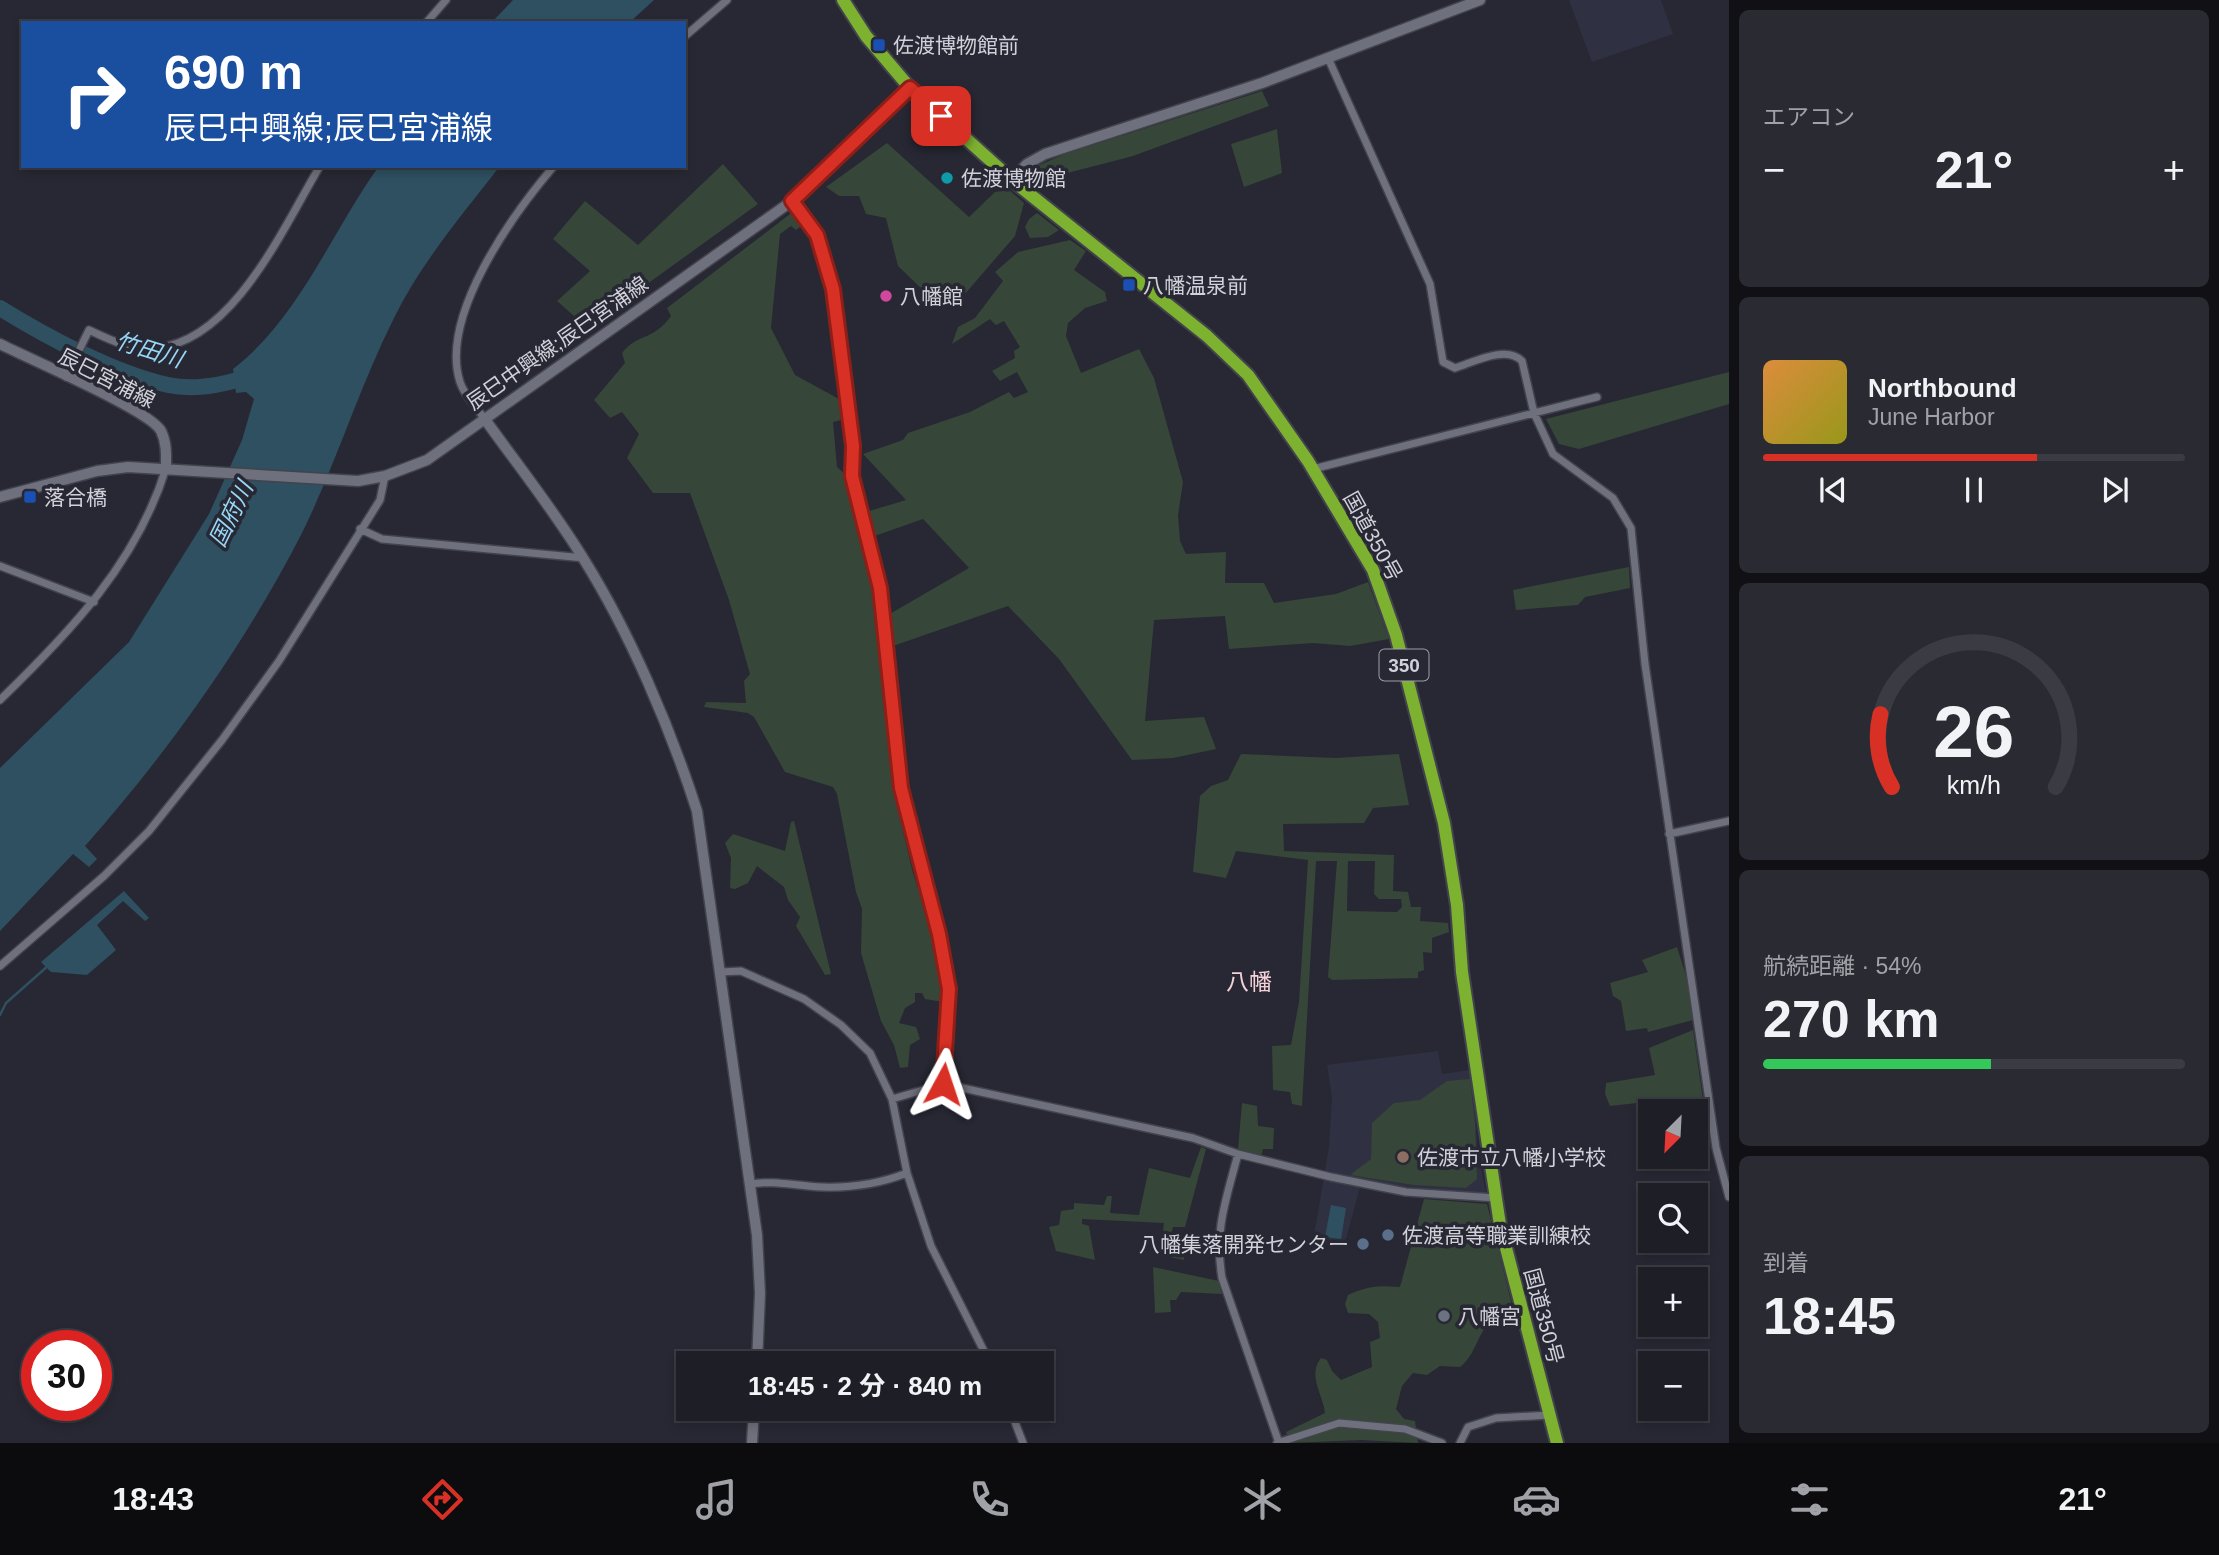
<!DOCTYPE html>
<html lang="ja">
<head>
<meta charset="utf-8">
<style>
  :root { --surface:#1d1e26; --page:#2a2b32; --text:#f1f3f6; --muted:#a0a2a7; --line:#3b3c43; --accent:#d93025 }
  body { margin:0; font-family:Helvetica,"Noto Sans JP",sans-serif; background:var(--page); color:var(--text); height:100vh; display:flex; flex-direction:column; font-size:26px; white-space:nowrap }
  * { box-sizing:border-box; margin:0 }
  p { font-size:23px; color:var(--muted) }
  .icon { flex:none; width:38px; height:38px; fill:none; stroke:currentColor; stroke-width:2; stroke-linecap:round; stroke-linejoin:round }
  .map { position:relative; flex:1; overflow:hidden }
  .drawer { display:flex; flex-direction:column; gap:10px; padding:10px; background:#101015; width:490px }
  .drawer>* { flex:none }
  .top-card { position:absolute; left:21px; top:21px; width:665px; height:147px; border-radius:0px; box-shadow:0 4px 10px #0003,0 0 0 2px var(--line); background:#1a4fa0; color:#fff; overflow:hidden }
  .needle { width:46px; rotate:204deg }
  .buttons { position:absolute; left:1638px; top:1099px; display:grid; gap:14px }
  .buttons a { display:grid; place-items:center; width:70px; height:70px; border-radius:0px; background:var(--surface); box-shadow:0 4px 10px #0003,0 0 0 2px var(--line); font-size:35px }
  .speed { position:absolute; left:21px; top:1330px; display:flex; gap:14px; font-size:35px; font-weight:700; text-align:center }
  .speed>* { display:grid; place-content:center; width:91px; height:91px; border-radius:50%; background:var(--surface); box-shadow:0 4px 10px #0003,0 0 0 2px var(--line); line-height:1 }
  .speed .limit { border:10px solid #d22; background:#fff; color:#111 }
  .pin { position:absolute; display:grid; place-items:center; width:60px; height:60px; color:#fff; margin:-30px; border-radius:14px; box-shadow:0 4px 10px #0006 }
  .me { position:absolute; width:77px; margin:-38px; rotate:5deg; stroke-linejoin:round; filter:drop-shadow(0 0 5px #0008) }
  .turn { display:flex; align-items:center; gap:24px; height:147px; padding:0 28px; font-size:32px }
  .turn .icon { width:91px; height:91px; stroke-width:2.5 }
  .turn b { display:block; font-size:49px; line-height:60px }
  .big { font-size:52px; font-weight:700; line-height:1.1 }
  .drawer .widget { flex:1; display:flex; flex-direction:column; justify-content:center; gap:10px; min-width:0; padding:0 24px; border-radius:10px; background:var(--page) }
  .drawer .dial { align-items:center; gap:0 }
  .dial svg { height:182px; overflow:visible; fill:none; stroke:var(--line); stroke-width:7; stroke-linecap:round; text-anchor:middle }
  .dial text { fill:var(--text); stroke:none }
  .song { display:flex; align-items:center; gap:21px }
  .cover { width:84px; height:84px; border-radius:10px; background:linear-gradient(135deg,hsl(30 70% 55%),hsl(60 70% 35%)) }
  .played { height:7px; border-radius:4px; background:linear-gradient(90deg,var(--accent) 65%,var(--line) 65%) }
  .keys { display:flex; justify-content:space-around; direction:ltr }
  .heat { display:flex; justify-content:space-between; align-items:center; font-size:38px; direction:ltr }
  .charge { height:10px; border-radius:5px; background:linear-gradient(90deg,#34c759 54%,var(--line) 0) }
  .trip { position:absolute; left:676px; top:1351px; width:378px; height:70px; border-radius:0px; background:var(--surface); box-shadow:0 4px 10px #0003,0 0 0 2px var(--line); font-weight:700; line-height:70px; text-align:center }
  .tabs { display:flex; height:112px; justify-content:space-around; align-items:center; background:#0c0c0f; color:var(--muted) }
  .tabs .icon { width:49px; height:49px }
  .tabs .on { color:var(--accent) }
  .tabs b { font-size:32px; color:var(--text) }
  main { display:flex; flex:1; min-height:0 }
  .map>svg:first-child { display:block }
  .built { fill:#2f3142 }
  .green { fill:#364638; fill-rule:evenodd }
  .water { fill:#2e5060 }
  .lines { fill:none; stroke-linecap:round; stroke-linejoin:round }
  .stream { stroke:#2e5060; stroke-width:2.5 }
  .river { stroke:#2e5060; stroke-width:16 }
  .street-casing { stroke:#42434c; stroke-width:10 }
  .secondary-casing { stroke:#42434c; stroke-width:13 }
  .highway-casing { stroke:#42434c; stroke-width:16 }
  .street { stroke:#6f707d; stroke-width:7 }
  .secondary { stroke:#6f707d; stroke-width:10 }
  .highway { stroke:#7db130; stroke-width:12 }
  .route-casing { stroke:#8d1f18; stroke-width:18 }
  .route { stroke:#d93025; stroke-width:12 }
  .transit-dot { fill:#1a4fb4; stroke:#272833; stroke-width:2.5 }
  .culture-dot { fill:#0f9aa8; stroke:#272833; stroke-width:2.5 }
  .hotel-dot { fill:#d1479c; stroke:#272833; stroke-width:2.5 }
  .education-dot { fill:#8d6e63; stroke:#272833; stroke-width:2.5 }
  .service-dot { fill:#5c6f8a; stroke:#272833; stroke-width:2.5 }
  .worship-dot { fill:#6b7280; stroke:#272833; stroke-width:2.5 }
  .labels { text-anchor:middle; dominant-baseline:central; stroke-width:7; stroke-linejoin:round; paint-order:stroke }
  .shield { fill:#272833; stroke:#9d9ea7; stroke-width:2 }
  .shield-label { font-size:19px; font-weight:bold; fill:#d0d1d9 }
  .poi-label { font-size:21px; fill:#d0d1d9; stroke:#272833; text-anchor:start }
  .street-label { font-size:21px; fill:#d0d1d9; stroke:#272833 }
  .water-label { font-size:23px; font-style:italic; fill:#96d6f6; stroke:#272833 }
  .neighbourhood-label { font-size:23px; fill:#f4d1d8; stroke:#272833 }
</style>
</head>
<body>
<main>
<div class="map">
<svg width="1729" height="1443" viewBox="0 0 1729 1443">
  <rect width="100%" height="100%" fill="#272833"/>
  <path class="built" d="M 1569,0 L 1661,0 L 1673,34 L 1592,62 Z
    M 1438,1051 L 1442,1074 L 1470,1070 L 1476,1114 L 1477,1148 L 1486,1193 L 1429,1190 L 1362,1180 L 1344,1246 L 1313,1242 L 1329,1147 L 1332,1097 L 1327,1065 Z"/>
  <path class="green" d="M 1262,91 L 1269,106 L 1133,156 L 1029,183 L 1035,167 L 1065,154 Z
    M 1277,129 L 1282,173 L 1244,187 L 1231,144 Z
    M 887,143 L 969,217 L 995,192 L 1009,190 L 1024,203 L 1015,236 L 958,302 L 939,289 L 928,295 L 898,266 L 886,218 L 866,214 L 859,196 L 839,196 L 826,187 Z
    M 723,164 L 758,204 L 643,287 L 635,290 L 583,324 L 557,301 L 590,271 L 553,239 L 585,201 L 638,245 Z
    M 794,211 L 804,224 L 796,230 L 791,226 L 780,234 L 771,328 L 795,375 L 839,399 L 841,420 L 833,422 L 837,467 L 845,474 L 873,594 L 894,793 L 913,873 L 938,949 L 943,1002 L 925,999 L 922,993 L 915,993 L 915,1002 L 905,1008 L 899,1023 L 916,1027 L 920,1039 L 910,1045 L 908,1067 L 900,1068 L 894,1045 L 881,1021 L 861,953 L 862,909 L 856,892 L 837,794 L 833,787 L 785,772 L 754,717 L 748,713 L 704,707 L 706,702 L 746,703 L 744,681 L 750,674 L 729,600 L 690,493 L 653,493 L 627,458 L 639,434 L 622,412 L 610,418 L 594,400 L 625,363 L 622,353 C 638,333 653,341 671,316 L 667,308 Z
    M 1037,213 L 1059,230 L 1048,237 L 1030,238 L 1025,227 L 1029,219 Z
    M 1070,240 L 1086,251 L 1074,270 L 1105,292 L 1107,301 L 1085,308 L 1068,323 L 1066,336 L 1081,373 L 1139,349 L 1154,378 L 1183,482 L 1178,515 L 1180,541 L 1186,554 L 1226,552 L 1225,583 L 1264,583 L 1274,603 L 1336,594 L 1368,582 L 1389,639 L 1350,646 L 1313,643 L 1229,649 L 1225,616 L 1154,620 L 1145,721 L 1204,717 L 1216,749 L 1173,758 L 1132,760 L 1059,659 L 1008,606 L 893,646 L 888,615 L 969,568 L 923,519 L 872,537 L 866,512 L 906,500 L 863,454 L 903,440 L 908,433 L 970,412 L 1009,392 L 1014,398 L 1028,392 L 1017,372 L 1000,381 L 992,371 L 1015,358 L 1014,351 L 1020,347 L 1004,321 L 996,325 L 990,319 L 952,344 L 958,327 L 975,318 L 1003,281 L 995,272 L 1018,252 Z
    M 1729,372 L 1729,404 L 1579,449 L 1559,444 L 1546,419 Z
    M 1629,567 L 1630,588 L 1585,597 L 1578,605 L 1516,610 L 1513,590 Z
    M 1241,754 L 1336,758 L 1399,754 L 1409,805 L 1373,808 L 1364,823 L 1283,824 L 1284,851 L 1394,855 L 1393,891 L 1408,892 L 1411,907 L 1421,907 L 1420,921 L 1448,923 L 1449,932 L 1432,938 L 1432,953 L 1423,952 L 1424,970 L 1418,972 L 1418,978 L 1332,980 L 1328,977 L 1337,861 L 1316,861 L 1302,1106 L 1292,1104 L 1290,1092 L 1273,1090 L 1272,1046 L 1291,1045 L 1299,1002 L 1308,860 L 1236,851 L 1226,878 L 1193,872 L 1200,796 L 1211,786 L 1228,780 ZM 1348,861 L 1375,861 L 1374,894 L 1379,899 L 1401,899 L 1402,907 L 1397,912 L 1347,911 Z
    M 794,821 L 831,974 L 825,975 L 796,926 L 800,917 L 788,900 L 784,887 L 757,866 L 748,883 L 735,889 L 730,888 L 731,858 L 725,843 L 733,834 L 785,851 L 791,822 Z
    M 1677,947 L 1687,979 L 1693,1020 L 1648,1032 L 1647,1028 L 1626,1031 L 1621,1001 L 1613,996 L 1610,983 L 1648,972 L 1642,960 Z
    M 1693,1030 L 1709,1142 L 1696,1144 L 1696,1111 L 1650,1111 L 1650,1127 L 1637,1103 L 1610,1106 L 1605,1094 L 1606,1083 L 1655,1075 L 1649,1048 Z
    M 1470,1079 L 1475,1122 L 1477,1179 L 1466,1188 L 1414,1185 L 1350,1175 L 1371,1159 L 1372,1123 L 1394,1103 L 1420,1100 L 1447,1081 Z
    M 1242,1103 L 1257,1106 L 1258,1126 L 1274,1128 L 1273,1149 L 1263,1149 L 1261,1157 L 1238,1149 Z
    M 1201,1147 L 1206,1149 L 1185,1227 L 1173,1227 L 1169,1245 L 1184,1250 L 1184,1260 L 1160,1255 L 1164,1223 L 1082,1219 L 1082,1224 L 1089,1226 L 1095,1260 L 1056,1251 L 1049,1227 L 1059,1225 L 1061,1211 L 1074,1209 L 1074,1203 L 1104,1205 L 1107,1196 L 1112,1196 L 1110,1213 L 1139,1215 L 1149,1168 L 1190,1178 Z
    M 1424,1199 L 1487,1204 L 1513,1309 C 1507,1312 1497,1315 1492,1320 C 1477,1333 1476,1355 1460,1367 L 1440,1366 L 1427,1375 L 1413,1373 L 1402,1386 L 1396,1409 L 1404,1419 L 1415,1421 L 1418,1443 L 1361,1440 L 1289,1443 L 1286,1432 L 1325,1413 C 1323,1394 1307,1376 1321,1358 L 1327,1360 L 1332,1371 L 1341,1380 L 1372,1367 L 1370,1342 L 1380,1338 L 1378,1322 L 1369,1314 L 1348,1313 L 1345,1304 L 1348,1295 C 1366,1286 1381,1285 1400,1287 Z
    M 1153,1267 L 1219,1281 L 1222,1294 L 1181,1292 L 1176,1300 L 1170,1300 L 1171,1312 L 1155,1313 Z"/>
  <path class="water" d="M 513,0 L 654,0 L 629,23 L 491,23 Z
    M 379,166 L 500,166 C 462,215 421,263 394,318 C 359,388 336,464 302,533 C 244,646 169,751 85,846 L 97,859 L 89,867 L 73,854 L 0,931 L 0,768 L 129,642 L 209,514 L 242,440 L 254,399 L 246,392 L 236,393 L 233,369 C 299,318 331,233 379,166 Z
    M 124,891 L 149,918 L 145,921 L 123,901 L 97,925 L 116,950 L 87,975 L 51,972 L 41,962 Z
    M 1331,1205 L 1346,1208 L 1341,1239 L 1325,1237 Z"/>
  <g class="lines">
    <path class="stream" d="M 0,1015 L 6,1003 L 49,965"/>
    <path class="river" d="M 0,308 C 47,337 114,373 168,385 C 195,391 227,384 253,375"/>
    <defs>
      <path id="street" d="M 426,23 L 446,0
        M 684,37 L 727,0
        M 1328,58 L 1430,284 L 1443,362 L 1455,368 C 1474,362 1506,345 1522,361 L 1534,413 L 1553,454 L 1613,498 L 1631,528 L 1645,664 L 1716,1148 L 1729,1197
        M 792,201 L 817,235 L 833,289 L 853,446 L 852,476 L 880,588 L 901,787 L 939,934 L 949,990 L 944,1084
        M 66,377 L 89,330 C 110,340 132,351 156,348 C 234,341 284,226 320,166
        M 484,418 C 476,407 464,395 460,382 C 439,316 513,214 554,166
        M 1313,469 L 1597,397
        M 360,529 L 382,539 L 584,558
        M 0,566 L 94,602
        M 0,700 C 69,633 137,563 166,468
        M 1669,834 L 1729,821
        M 0,966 L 104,876 L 149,831 L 222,740 L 279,661 L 380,500 L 385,476
        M 721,972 L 741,971 L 804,999 L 841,1025 L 870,1053 L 892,1099 L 907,1173 L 931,1246 L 990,1363
        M 892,1099 L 944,1084 L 1193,1138 L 1238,1154 L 1331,1177 L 1406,1192 L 1496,1198
        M 1238,1154 C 1226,1200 1214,1230 1222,1278 L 1279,1443
        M 750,1184 C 775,1180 796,1186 821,1187 C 850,1188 879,1184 907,1173
        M 1010,1409 L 1023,1443
        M 1277,1443 L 1339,1423 L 1405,1429 L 1442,1443
        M 1460,1443 L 1468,1427 L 1496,1418 L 1550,1415"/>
      <path id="secondary" d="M 1012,180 L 1027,164 L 1045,154 L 1262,83 L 1480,0
        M 0,344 C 29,359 150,410 161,431 C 167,443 166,456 166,468
        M 484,418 C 517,464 553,509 583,558 C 630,633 670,727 697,811 L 757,1235 L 760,1293 L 757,1363
        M 0,497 L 97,471 L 128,467 L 358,481 L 385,476 L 427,460 L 792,201 L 910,88
        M 752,1443 L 754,1409"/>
      <path id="highway" d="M 843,0 L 866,36 L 910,88 L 1012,180 L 1207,336 L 1248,375 L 1308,461 L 1373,570 L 1396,635 L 1444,823 L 1457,905 L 1462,972 L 1500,1225 L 1557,1443"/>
    </defs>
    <use href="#street" class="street-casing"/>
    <use href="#secondary" class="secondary-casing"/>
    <use href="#highway" class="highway-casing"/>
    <use href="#street" class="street"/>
    <use href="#secondary" class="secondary"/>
    <use href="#highway" class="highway"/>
  </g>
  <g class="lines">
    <defs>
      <path id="route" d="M 941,116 L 910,88 L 792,201 L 817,235 L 833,289 L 853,446 L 852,476 L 880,588 L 901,788 L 939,934 L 949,989 L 943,1084"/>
    </defs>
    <use href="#route" class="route-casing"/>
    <use href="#route" class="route"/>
  </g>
  <g class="transit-dot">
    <rect x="872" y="38" width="14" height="14" rx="3.5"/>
    <rect x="1122" y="278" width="14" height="14" rx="3.5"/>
    <rect x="23" y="490" width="14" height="14" rx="3.5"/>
  </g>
  <circle class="culture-dot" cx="947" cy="178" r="7"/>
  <circle class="hotel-dot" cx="886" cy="296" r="7"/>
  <circle class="education-dot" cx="1403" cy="1157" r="7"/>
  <g class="service-dot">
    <circle cx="1388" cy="1235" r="7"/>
    <circle cx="1363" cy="1244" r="7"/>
  </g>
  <circle class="worship-dot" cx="1444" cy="1316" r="7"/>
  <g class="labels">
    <rect class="shield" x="1379.5" y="649.5" width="49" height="31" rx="5"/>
    <g class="shield-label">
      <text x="1404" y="665">350</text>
    </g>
    <g class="poi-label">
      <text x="893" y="45">佐渡博物館前</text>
      <text x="961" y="178">佐渡博物館</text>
      <text x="1143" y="285">八幡温泉前</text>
      <text x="900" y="296">八幡館</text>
      <text x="44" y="497">落合橋</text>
      <text x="1417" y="1157">佐渡市立八幡小学校</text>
      <text x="1402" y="1235">佐渡高等職業訓練校</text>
      <text x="1349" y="1244" text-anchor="end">八幡集落開発センター</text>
      <text x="1458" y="1316">八幡宮</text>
    </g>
    <g class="street-label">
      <text transform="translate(557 343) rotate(-35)">辰巳中興線;辰巳宮浦線</text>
      <text transform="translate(107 378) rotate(27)">辰巳宮浦線</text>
      <text transform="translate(1373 536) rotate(61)">国道350号</text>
      <text transform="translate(1544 1316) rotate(75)">国道350号</text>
    </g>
    <g class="water-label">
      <text transform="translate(149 350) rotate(17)">竹田川</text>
      <text transform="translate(231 514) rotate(-64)">国府川</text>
    </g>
    <g class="neighbourhood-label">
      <text x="1249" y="982">八幡</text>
    </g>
  </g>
</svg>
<div class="buttons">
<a><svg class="needle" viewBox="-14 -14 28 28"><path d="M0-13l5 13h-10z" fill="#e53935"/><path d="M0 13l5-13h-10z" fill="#a0a2a7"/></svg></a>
<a><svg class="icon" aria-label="search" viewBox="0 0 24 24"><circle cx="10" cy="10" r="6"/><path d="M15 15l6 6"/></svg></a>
<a>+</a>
<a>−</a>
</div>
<div class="speed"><div class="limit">30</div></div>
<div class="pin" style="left:941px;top:116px;background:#d93025"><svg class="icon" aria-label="arrive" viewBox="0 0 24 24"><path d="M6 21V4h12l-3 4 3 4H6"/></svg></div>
<svg class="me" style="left:943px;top:1084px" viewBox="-20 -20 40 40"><path d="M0-17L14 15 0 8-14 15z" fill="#d93025" stroke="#fff" stroke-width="4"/></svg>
<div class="trip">18:45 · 2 分 · 840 m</div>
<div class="top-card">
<div class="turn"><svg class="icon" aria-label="right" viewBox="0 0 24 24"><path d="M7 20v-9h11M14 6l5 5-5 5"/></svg><div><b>690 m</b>辰巳中興線;辰巳宮浦線</div></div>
</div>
</div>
<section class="drawer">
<div class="widget"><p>エアコン</p>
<div class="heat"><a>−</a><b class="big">21°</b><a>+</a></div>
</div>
<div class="widget">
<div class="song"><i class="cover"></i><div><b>Northbound</b><p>June Harbor</p></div></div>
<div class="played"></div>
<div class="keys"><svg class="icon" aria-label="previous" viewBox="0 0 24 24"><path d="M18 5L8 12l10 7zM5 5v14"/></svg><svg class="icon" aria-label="pause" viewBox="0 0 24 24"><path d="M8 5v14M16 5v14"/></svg><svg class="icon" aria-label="next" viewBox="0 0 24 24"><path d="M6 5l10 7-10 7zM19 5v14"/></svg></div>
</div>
<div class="widget dial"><svg viewBox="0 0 100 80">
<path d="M14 69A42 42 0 1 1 86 69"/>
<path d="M14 69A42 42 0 0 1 9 37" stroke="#d93025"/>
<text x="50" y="56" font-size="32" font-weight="700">26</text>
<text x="50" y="72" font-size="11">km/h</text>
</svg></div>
<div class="widget"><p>航続距離 · 54%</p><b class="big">270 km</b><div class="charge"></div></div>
<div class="widget"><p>到着</p><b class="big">18:45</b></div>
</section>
</main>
<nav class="tabs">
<b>18:43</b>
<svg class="icon on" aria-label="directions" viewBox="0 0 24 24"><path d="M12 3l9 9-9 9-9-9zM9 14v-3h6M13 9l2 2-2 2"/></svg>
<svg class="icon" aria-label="music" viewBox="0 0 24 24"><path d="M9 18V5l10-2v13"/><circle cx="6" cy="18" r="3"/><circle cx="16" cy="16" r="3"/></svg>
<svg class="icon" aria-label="phone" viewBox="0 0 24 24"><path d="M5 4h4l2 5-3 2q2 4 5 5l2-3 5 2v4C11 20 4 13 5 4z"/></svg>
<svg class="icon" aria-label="climate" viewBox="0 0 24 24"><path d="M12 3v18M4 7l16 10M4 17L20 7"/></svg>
<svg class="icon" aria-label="car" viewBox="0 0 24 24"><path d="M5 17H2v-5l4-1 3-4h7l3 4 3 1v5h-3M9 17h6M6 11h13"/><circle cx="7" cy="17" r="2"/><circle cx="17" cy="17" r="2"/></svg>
<svg class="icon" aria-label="filters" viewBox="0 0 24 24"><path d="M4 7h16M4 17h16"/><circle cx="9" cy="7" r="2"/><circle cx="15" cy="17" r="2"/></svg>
<b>21°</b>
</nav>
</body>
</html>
